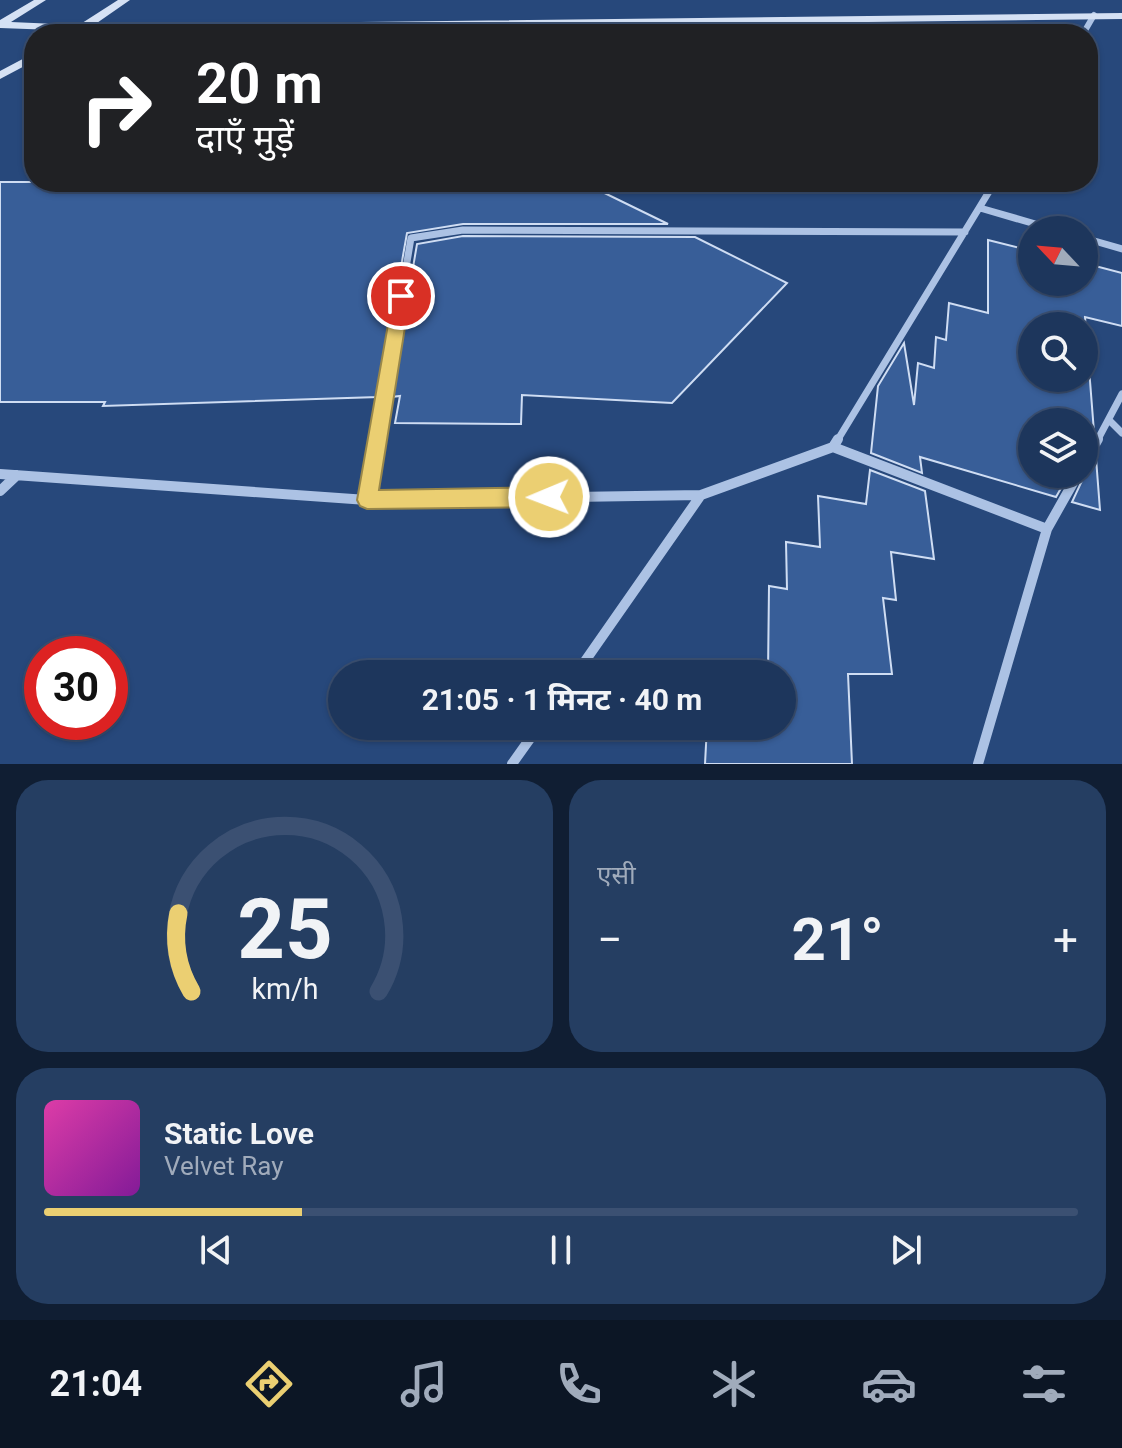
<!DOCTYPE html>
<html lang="hi">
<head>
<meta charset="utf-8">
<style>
  :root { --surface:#1d365c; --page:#253e62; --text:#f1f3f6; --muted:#a0abbb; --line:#3b5072; --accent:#ebcf72 }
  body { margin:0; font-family:Roboto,"Noto Sans Devanagari",sans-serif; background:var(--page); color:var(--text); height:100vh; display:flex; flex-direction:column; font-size:30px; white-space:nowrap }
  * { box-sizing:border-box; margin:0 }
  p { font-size:26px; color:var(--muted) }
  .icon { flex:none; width:44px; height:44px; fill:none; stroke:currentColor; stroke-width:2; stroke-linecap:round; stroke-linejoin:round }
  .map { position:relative; height:764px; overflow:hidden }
  .side { display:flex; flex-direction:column; gap:16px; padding:16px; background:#101e33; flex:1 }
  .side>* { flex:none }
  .top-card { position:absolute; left:24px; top:24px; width:1074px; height:168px; border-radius:32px; box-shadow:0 2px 6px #0004,0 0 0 2px var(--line); background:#202124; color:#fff; overflow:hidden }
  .needle { width:52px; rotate:296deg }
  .fabs { position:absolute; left:1018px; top:216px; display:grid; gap:16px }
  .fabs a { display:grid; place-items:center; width:80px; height:80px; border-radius:50%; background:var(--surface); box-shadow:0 2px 6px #0004,0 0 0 2px var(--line); font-size:40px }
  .speed { position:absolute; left:24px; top:636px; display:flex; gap:16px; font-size:40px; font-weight:700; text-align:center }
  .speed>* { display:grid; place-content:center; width:104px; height:104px; border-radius:50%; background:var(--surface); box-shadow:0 2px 6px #0004,0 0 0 2px var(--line); line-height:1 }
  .speed .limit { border:12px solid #d22; background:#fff; color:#111 }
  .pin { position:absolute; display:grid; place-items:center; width:68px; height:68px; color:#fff; margin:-34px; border:4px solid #fff; border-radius:50%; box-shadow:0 2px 8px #0007 }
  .me { position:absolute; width:88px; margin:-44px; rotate:269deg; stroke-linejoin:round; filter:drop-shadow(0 0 6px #0008) }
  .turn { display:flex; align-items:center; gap:28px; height:168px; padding:0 40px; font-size:36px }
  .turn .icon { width:104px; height:104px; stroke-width:2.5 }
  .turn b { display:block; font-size:56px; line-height:68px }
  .big { font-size:60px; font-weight:700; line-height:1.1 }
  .side .widget { flex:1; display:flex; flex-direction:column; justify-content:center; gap:12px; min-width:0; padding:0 28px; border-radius:32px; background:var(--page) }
  .side .dial { align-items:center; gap:0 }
  .dial svg { height:208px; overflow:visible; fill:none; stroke:var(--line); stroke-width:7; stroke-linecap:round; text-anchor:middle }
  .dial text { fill:var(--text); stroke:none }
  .song { display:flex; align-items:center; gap:24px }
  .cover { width:96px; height:96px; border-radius:12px; background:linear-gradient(135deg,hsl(320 70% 55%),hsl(290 70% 35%)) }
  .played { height:8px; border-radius:4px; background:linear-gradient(90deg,var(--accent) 25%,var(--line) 25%) }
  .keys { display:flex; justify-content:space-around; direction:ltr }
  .heat { display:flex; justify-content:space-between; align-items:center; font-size:44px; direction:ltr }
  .side .tiles { flex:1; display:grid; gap:16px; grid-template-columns:1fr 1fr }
  .widget:last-child { grid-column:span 2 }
  .trip { position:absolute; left:328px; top:660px; width:468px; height:80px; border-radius:40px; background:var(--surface); box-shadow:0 2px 6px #0004,0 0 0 2px var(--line); font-weight:700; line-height:80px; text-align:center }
  .menu { display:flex; height:128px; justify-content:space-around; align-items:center; background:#0c1625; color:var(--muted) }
  .menu .icon { width:56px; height:56px }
  .menu .current { color:var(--accent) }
  .menu b { font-size:36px; color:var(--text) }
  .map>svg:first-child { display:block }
  .building { fill:#385e98; stroke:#cfddf3; stroke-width:2; fill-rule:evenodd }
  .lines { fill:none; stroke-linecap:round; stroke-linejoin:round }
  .street-far2 { stroke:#acc2e4; stroke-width:6 }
  .street-far1 { stroke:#acc2e4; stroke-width:7 }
  .street { stroke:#acc2e4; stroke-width:10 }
  .secondary { fill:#d5e1f4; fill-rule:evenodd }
  .route { fill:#ebcf72; stroke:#99874a; stroke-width:2 }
</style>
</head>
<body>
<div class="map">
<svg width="1122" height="764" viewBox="0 0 1122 764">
  <rect width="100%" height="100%" fill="#27487b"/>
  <path class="building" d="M 0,182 L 582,182 L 668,224 L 463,224 L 407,233 L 378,397 L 103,406 L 105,402 L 0,402 Z
    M 463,236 L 695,237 L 787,283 L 672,403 L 522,395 L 521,424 L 395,423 L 400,396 L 391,397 L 417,244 Z
    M 988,240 L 1032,251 L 1032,282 L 1084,282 L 1084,263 L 1122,273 L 1122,326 L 1085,317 L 1094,432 L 1084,448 L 1084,422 L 1032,422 L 1032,474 L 1069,474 L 1056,497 L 920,457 L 922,473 L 871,453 L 878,386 L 904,343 L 914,405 L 918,363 L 934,368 L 936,337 L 946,340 L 949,303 L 988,313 ZM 1032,326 L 1084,326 L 1084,378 L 1032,378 Z
    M 1096,458 L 1100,510 L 1072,502 L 1086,472 Z
    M 870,470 L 925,491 L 934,559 L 891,552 L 896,600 L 883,598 L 892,674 L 848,674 L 852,764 L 705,764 L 707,726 L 782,726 L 782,674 L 768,674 L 769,586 L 787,589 L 786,542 L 820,547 L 818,496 L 866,504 Z"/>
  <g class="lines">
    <path class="street-far2" d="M 1083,34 L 1094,15
      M 989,192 L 995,182"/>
    <path class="street-far1" d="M 980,208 L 1056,230
      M 1084,238 L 1122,249
      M 1109,420 L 1122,433
      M 377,441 L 411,238 L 463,230 L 965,232
      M 837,441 L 990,190
      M 1097,441 L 1122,394"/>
    <path class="street" d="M 833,447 L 1047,529
      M 1084,464 L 1098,439
      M 0,474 L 367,500 L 701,495
      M 0,491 L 17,475
      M 367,500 L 377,439
      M 576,674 L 701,495 L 833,447 L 838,439
      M 512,764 L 539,726
      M 978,764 L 1047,529 L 1078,474"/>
    <path class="secondary" d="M 34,0 L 46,0 L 11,22 L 79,25 L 118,0 L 130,0 L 94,25 L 1122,13 L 1122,19 L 81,31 L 0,28 L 0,20 Z
      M 34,53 L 34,61 L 0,79 L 0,71 Z"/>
  </g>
  <path class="route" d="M 401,289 L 410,296 L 379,490 L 549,487 L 556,490 L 559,497 L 556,504 L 549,507 L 367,509 L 360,506 L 357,500 L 393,296 Z"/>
</svg>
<div class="fabs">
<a><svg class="needle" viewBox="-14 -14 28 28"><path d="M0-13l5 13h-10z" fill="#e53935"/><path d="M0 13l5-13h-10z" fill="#a0abbb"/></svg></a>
<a><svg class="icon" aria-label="search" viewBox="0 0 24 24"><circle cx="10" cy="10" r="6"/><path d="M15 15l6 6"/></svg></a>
<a><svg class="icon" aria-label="layers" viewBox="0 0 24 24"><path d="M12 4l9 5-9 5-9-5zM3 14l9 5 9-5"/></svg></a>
</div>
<div class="speed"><div class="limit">30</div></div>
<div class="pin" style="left:401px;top:296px;background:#d93025"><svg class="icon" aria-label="arrive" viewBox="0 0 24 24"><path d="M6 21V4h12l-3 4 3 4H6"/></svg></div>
<svg class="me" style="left:549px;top:497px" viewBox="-20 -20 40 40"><circle r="17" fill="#ebcf72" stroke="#fff" stroke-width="3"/><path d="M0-11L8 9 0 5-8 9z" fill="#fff"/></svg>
<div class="trip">21:05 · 1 मिनट · 40 m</div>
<div class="top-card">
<div class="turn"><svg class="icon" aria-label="right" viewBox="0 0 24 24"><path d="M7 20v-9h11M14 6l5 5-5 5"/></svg><div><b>20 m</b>दाएँ मुड़ें</div></div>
</div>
</div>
<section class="side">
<div class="tiles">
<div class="widget dial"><svg viewBox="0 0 100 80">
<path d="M14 69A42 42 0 1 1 86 69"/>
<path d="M14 69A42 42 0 0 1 9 39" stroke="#ebcf72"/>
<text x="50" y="56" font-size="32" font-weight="700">25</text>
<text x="50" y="72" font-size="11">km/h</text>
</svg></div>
<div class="widget"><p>एसी</p>
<div class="heat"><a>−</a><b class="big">21°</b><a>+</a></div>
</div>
<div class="widget">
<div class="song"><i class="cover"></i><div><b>Static Love</b><p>Velvet Ray</p></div></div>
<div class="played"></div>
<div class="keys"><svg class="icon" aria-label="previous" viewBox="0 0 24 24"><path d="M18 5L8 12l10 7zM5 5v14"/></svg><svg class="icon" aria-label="pause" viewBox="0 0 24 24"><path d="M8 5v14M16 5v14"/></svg><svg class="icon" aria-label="next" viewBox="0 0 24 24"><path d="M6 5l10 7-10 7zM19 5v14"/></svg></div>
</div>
</div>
</section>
<nav class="menu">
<b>21:04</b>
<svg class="icon current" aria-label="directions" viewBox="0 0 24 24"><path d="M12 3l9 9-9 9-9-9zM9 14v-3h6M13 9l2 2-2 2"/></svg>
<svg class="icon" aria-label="music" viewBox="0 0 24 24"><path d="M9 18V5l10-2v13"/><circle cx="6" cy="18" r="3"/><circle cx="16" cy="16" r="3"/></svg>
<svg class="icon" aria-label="phone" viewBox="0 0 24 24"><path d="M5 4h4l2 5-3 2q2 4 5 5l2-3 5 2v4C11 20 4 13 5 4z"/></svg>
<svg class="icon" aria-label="climate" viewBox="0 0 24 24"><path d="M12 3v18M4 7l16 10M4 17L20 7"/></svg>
<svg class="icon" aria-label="car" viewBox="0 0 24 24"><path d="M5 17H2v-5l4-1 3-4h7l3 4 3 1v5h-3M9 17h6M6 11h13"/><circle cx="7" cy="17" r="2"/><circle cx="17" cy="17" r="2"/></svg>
<svg class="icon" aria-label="filters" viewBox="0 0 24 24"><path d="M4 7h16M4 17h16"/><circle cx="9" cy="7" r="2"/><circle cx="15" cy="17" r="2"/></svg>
</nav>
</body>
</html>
